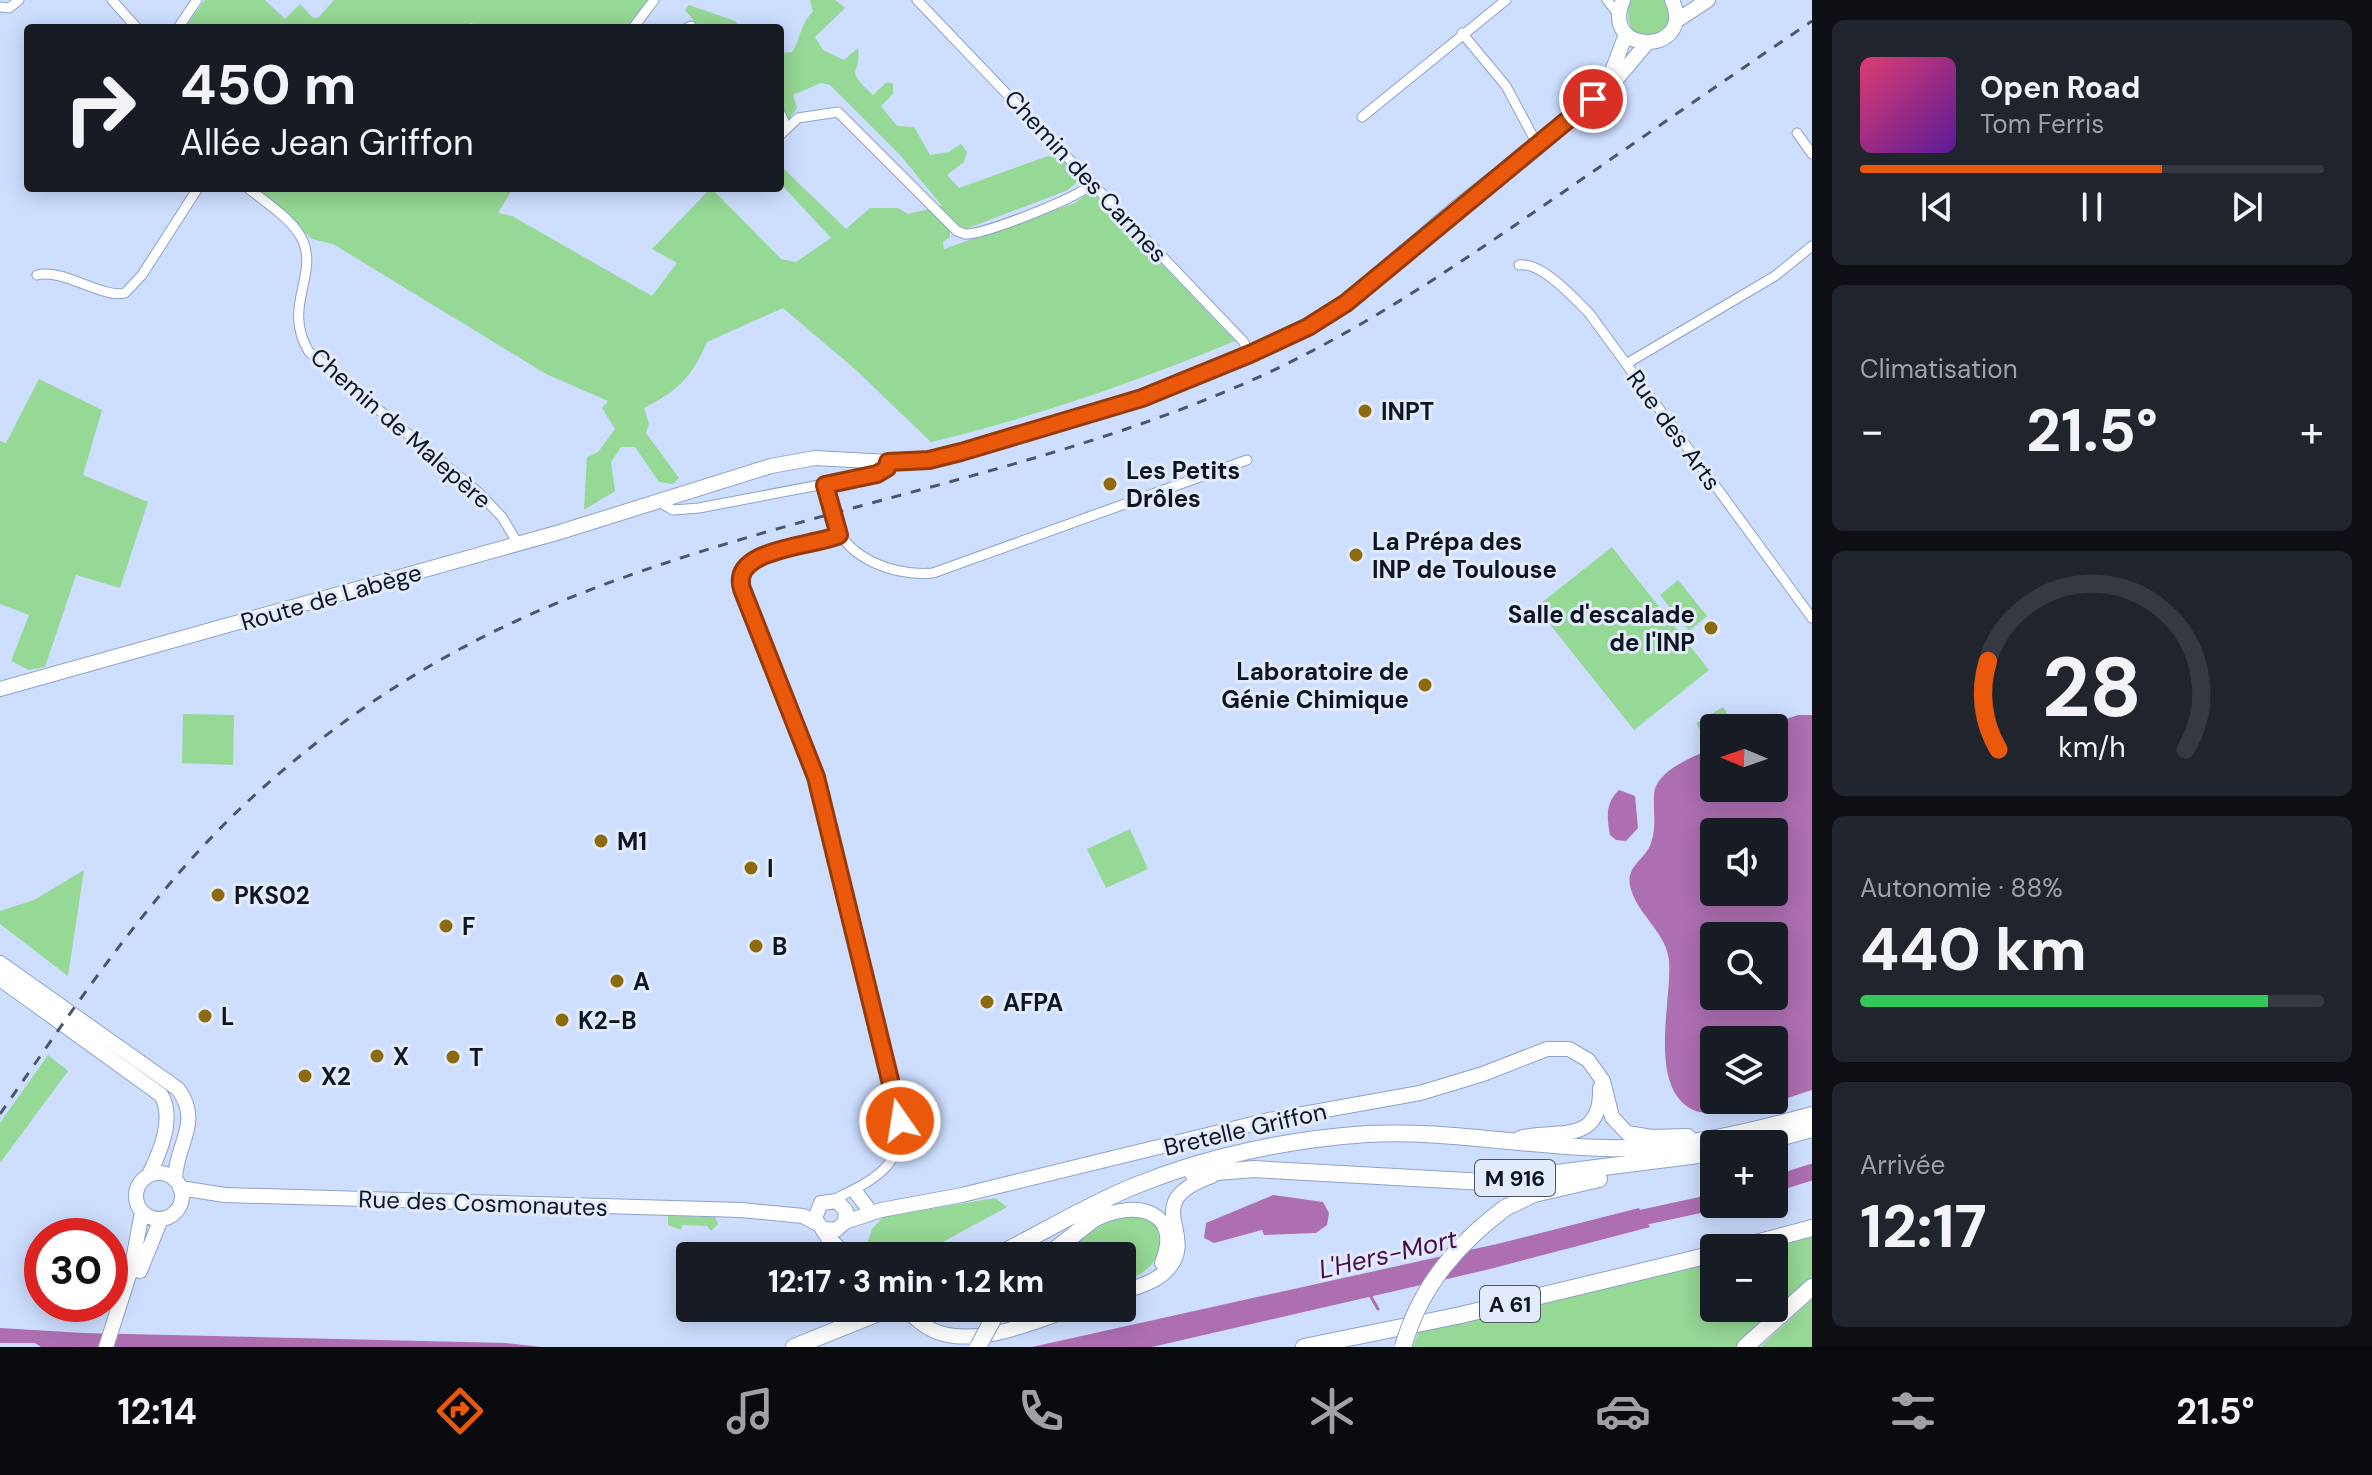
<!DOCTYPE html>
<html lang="fr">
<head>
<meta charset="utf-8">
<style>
  :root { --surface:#171b24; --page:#20242c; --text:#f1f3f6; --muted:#9ea1a6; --line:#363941; --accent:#ea580c }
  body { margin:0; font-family:"DM Sans",sans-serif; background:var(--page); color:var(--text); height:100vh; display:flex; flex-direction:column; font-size:30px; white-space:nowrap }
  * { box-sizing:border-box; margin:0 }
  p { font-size:26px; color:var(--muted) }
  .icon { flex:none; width:44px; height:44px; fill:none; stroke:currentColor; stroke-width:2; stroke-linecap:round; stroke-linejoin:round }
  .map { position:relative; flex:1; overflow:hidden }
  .side { display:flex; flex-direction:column; gap:20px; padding:20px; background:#0d0f14; width:560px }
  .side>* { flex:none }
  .top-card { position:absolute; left:24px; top:24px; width:760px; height:168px; border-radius:8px; box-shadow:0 4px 20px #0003; background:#171b24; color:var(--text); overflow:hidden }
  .needle { width:52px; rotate:272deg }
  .controls { position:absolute; left:1700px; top:714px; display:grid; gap:16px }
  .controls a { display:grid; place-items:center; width:88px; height:88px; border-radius:8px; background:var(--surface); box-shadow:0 4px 20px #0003; font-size:40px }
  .speed { position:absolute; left:24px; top:1218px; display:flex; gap:16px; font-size:40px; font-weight:700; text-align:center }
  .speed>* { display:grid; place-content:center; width:104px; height:104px; border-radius:50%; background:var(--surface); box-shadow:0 4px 20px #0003; line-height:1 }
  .speed .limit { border:12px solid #d22; background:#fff; color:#111 }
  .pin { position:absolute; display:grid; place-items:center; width:68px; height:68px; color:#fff; margin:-34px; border:4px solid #fff; border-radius:50%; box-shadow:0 2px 8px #0007 }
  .me { position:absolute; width:88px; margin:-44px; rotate:347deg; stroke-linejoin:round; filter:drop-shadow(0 0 6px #0008) }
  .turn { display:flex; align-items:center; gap:28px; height:168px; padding:0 24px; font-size:36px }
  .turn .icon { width:104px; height:104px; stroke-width:2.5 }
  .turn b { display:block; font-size:56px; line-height:68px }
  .big { font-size:60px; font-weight:800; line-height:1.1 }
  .side .card { flex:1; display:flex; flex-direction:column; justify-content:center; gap:12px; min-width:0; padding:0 28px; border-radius:12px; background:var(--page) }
  .side .dial { align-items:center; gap:0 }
  .dial svg { height:208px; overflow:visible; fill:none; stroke:var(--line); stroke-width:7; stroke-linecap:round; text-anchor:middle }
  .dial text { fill:var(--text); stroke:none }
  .song { display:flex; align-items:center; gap:24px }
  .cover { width:96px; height:96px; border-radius:12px; background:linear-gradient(135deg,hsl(340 70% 55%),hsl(270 70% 35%)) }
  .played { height:8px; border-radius:4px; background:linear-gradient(90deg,var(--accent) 65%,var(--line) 65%) }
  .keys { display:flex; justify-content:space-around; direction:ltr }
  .heat { display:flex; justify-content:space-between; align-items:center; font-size:44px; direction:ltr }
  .charge { height:12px; border-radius:6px; background:linear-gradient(90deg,#34c759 88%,var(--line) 0) }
  .trip { position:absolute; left:676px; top:1242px; width:460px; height:80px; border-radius:8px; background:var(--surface); box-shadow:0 4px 20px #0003; font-weight:800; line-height:80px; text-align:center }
  .tabs { display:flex; height:128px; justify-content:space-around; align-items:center; background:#090b0e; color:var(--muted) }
  .tabs .icon { width:56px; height:56px }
  .tabs .selected { color:var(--accent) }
  .tabs b { font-size:36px; color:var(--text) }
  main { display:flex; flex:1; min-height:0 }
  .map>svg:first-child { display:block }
  .green { fill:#96d895 }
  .water { fill:#ad6eb2; fill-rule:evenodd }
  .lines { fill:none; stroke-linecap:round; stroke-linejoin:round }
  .stream { stroke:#ad6eb2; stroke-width:3 }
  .river { stroke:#ad6eb2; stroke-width:16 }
  .street-casing { stroke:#8ea1c8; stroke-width:11 }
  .secondary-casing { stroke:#8ea1c8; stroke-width:16 }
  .highway-casing { stroke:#8ea1c8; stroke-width:18 }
  .street { stroke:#fff; stroke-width:9 }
  .secondary { stroke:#fff; stroke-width:14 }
  .highway { stroke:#fff; stroke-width:16 }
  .rail { stroke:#4c566b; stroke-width:3; stroke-dasharray:10 10; stroke-linecap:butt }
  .street-bridge-casing { stroke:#8ea1c8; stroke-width:11; stroke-linecap:butt }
  .highway-bridge-casing { stroke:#8ea1c8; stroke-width:18; stroke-linecap:butt }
  .street-bridge { stroke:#fff; stroke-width:9 }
  .highway-bridge { stroke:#fff; stroke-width:16 }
  .route-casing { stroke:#983908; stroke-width:20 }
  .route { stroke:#ea580c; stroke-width:14 }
  .poi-dot { fill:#8e6a0e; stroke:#e2ebfb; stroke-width:3 }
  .labels { text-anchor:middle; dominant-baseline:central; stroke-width:6; stroke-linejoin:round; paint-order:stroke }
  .shield { fill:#e2ebfb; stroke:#4d5463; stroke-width:2 }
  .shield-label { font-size:22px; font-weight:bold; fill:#0d1422 }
  .street-label { font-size:24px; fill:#0d1422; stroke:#e2ebfb }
  .poi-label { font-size:24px; font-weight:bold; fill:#0d1422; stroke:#e2ebfb; text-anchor:start }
  .water-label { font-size:26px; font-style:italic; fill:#480c4e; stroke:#e2ebfb }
</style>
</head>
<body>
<main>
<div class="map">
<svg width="1812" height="1347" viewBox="0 0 1812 1347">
  <rect width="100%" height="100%" fill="#cddeff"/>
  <path class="green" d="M 205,0 L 265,0 L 285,19 L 300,4 L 313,18 L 319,17 L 334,0 L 650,0 L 628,28 L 484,28 L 471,23 L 467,28 L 184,28 Z
    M 810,0 L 835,0 L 845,8 L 815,37 L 823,50 L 844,60 L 858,48 C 862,77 842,66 873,95 L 887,82 L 893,84 L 893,94 L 881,106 L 897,126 L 914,127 L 930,155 L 949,152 L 961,144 L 967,152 L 964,162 L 947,175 L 959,188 L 1048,156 L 1064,158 L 1076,173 L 1078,181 L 1068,190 L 966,229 L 955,223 L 950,226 L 950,237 L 943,242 L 944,249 L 1075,203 L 1092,191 L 1235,341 C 1136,382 1035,417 931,442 L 856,370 L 783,308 L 707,342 C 691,378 679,390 644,408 L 649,424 L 646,433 L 679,478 L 673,484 L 659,482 L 635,447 L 621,447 L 611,462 L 615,491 L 584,510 L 587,457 L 598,452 L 615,429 L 602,408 L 608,401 L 546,374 L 333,244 L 312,239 L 257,188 L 513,188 L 498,213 L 512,216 L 652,296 L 677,263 L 652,249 L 711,188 L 781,259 L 796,262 L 831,238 L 780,183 L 780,165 L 846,229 L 870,208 L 898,208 L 908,214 L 942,206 L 901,156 L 830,85 L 821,83 L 793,95 L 797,108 L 789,119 L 780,114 L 780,53 L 792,52 C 801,39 800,23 813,12 Z
    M 1630,0 L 1666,0 C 1685,41 1616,55 1630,0 Z
    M 689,5 L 735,21 L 740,27 L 700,28 L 685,10 Z
    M 39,379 L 102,410 L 83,475 L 148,502 L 120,588 L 76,575 L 45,667 L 29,670 L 11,661 L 29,615 L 0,604 L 0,441 L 6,443 Z
    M 1612,547 L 1709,670 L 1634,730 L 1536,607 Z
    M 1678,580 L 1707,616 L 1689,631 L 1660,595 Z
    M 1723,707 L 1732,722 L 1714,728 L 1714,733 L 1705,739 L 1696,723 Z
    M 183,714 L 234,715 L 233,765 L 182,763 Z
    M 1130,829 L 1148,869 L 1106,888 L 1087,849 Z
    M 84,870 L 68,976 L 0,924 L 0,911 L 34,900 Z
    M 48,1055 L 68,1071 L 0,1163 L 0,1123 Z
    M 995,1198 L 1007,1207 L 917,1256 L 863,1255 L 872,1229 L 883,1217 Z
    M 668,1216 L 715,1217 L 718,1224 L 711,1231 L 707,1226 L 682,1225 L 681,1230 L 668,1225 Z
    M 1114,1216 L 1144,1216 L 1156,1225 C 1167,1257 1151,1271 1122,1283 L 1122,1256 L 1058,1256 Z
    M 1812,1233 L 1812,1279 L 1736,1347 L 1413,1347 L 1419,1329 L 1714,1260 L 1714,1308 L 1774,1308 L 1774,1248 L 1758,1248 Z
    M 1812,1299 L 1812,1347 L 1760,1347 Z"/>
  <path class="water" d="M 1798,715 L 1812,715 L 1812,1090 C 1783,1099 1715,1126 1688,1107 C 1649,1080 1672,1001 1669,960 C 1666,931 1635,913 1630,885 C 1626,866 1646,859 1651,843 C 1657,826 1653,812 1654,795 C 1655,770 1695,756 1714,748 L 1714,788 L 1774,788 L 1774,728 L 1760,728 ZM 1774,832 L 1774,892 L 1714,892 L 1714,832 ZM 1774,936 L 1774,996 L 1714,996 L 1714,936 ZM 1714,1040 L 1774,1040 L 1774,1100 L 1714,1100 Z
    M 1619,790 L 1635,796 L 1638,828 L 1626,841 L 1616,840 L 1610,835 C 1607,818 1605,803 1619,790 Z
    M 1273,1195 L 1323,1202 L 1329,1213 L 1327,1225 L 1316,1233 L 1264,1235 L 1262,1230 L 1214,1243 L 1204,1238 L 1206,1223 Z
    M 1639,1208 L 1650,1227 L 1486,1270 L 1152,1347 L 1032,1347 L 1497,1244 Z
    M 0,1328 L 83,1333 L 506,1343 L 541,1347 L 41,1347 L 35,1343 L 0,1343 Z"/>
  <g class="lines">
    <path class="stream" d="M 1370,1295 L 1378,1309"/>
    <path class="river" d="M 1774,1184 L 1812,1172
      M 1626,1221 L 1714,1202"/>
    <defs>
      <path id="street" d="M 112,0 L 137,28
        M 917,0 L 1243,341 L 1250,354
        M 1607,0 L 1619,15
        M 0,7 L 9,8 L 19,0
        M 178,28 L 197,0
        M 633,28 L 654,0
        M 687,28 L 691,26
        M 1462,33 L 1506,86 L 1537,144
        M 780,113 L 787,128
        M 1362,117 L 1506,0
        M 1797,133 L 1812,154
        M 780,135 L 798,118 L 838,112 L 957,231 L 965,234 C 984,235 1077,198 1092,184
        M 248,188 C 266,203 293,219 303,241 C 318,276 282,307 309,352 L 479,493 L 502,517 L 518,544
        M 1519,265 C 1541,261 1574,298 1589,313 L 1812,618
        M 37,275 C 63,268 103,299 125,293 L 142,275 L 198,188
        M 1626,364 L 1775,276 L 1812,246
        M 661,503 L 673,510 L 699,508 L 877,474 L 887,468 L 888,462
        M 834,523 C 850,561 896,576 933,573 L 1247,460
        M 833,1200 C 869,1182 904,1168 900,1121 L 816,777 L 740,579 L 744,566 L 751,560 L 839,535"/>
      <path id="secondary" d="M 1623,0 C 1599,57 1697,55 1672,0
        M 1676,21 L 1708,0
        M 1611,74 L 1626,34
        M 0,689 L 560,532 L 771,466 L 815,458 L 888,462 L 929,460 L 1085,416 L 1199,376 L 1308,327 L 1337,310 L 1457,207 L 1610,87 L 1647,43
        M 0,963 L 178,1089 C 203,1123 175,1145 175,1180
        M 0,979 L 161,1095 C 175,1118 160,1152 149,1175
        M 1520,1138 C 1554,1128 1602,1147 1600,1088
        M136 1196a23 23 0 1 1 46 0a23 23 0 1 1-46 0Z
        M 180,1188 L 225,1195 L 741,1210 L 803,1216 L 816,1223
        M 857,1194 L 867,1207
        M 1096,1219 C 1136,1199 1183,1211 1162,1263
        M 845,1222 L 881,1210 L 962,1195 L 1269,1120 L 1420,1093 L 1483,1074 L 1547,1049 L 1569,1049 L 1588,1060 L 1603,1081 L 1612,1117 L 1627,1133 L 1652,1137 L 1688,1136
        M 823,1229 L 836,1230 L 845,1222 L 846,1211 L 837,1201 L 821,1203 L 815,1218 L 828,1238 L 848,1256
        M 140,1271 L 161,1219
        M 1122,1292 C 1137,1287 1156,1282 1167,1270 C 1201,1234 1136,1203 1212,1176
        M 905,1308 C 915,1318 926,1329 940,1333 C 982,1346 1036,1321 1074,1308
        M 106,1347 L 132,1266 L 142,1212"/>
      <path id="highway" d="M 1757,1144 L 1812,1129
        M 1193,1174 L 1254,1169 L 1485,1182 L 1714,1153
        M 1505,1208 L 1534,1194 L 1599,1179
        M 1737,1248 L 1812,1228
        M 996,1256 C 1042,1233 1089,1204 1137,1185 C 1208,1156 1291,1139 1367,1134 C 1447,1130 1524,1146 1603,1148 C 1674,1150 1744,1134 1812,1115
        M 1047,1256 L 1105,1210
        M 794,1347 L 891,1308
        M 1304,1347 L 1461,1315 L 1714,1254
        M 1745,1347 L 1812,1287"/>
    </defs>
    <use href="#street" class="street-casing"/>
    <use href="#secondary" class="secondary-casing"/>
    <use href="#highway" class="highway-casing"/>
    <use href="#street" class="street"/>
    <use href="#secondary" class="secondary"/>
    <use href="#highway" class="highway"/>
    <path class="rail" d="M 0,1114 C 83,995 163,873 274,778 C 356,706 450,648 550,606 C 771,513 1014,482 1234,388 C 1345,341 1444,274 1543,206 C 1633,144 1722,82 1812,21"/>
    <defs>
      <path id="street-bridge" d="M 829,505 L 834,523"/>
      <path id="highway-bridge" d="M 978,1347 L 999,1308
        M 1403,1347 C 1420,1287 1456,1245 1505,1208"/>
    </defs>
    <use href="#street-bridge" class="street-bridge-casing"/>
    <use href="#highway-bridge" class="highway-bridge-casing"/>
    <use href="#street-bridge" class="street-bridge"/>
    <use href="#highway-bridge" class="highway-bridge"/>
  </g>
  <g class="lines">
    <defs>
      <path id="route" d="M 900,1121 L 816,777 L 742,589 C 730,548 812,547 839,535 L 825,485 L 877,474 L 887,468 L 888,462 L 929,460 L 961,452 L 1142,398 L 1250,354 L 1308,327 L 1346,303 L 1593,99"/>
    </defs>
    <use href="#route" class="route-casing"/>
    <use href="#route" class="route"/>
  </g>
  <g class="poi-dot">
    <circle cx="1365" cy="411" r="8"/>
    <circle cx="1110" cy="484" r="8"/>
    <circle cx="1356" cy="555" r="8"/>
    <circle cx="1711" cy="628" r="8"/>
    <circle cx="1425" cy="685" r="8"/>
    <circle cx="601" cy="841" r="8"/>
    <circle cx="751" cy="868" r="8"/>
    <circle cx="218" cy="895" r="8"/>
    <circle cx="446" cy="926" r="8"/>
    <circle cx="756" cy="946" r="8"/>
    <circle cx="617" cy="981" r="8"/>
    <circle cx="987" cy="1002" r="8"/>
    <circle cx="205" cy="1016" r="8"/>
    <circle cx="562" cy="1020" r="8"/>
    <circle cx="377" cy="1056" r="8"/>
    <circle cx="453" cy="1057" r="8"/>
    <circle cx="305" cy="1076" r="8"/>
  </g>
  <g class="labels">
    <g class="shield">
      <rect x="1475" y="1160" width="80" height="36" rx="6"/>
      <rect x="1480" y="1286" width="60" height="36" rx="6"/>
    </g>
    <g class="shield-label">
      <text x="1515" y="1178">M 916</text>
      <text x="1510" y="1304">A 61</text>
    </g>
    <g class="street-label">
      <text transform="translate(1086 176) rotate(47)">Chemin des Carmes</text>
      <text transform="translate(401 428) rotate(41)">Chemin de Malepère</text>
      <text transform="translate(1674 430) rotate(54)">Rue des Arts</text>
      <text transform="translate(331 597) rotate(-16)">Route de Labège</text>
      <text transform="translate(1245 1129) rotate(-13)">Bretelle Griffon</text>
      <text transform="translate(483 1203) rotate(2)">Rue des Cosmonautes</text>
    </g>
    <g class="poi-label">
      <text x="1381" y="411">INPT</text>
      <text x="1126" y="470">Les Petits<tspan x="1126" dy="28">Drôles</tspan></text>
      <text x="1372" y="541">La Prépa des<tspan x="1372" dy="28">INP de Toulouse</tspan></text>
      <text x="1695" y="614" text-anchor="end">Salle d'escalade<tspan x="1695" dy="28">de l'INP</tspan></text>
      <text x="1409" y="671" text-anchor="end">Laboratoire de<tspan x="1409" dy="28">Génie Chimique</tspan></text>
      <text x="617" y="841">M1</text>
      <text x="767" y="868">I</text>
      <text x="234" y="895">PKS02</text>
      <text x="462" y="926">F</text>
      <text x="772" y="946">B</text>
      <text x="633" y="981">A</text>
      <text x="1003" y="1002">AFPA</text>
      <text x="221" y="1016">L</text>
      <text x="578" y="1020">K2-B</text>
      <text x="393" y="1056">X</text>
      <text x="469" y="1057">T</text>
      <text x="321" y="1076">X2</text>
    </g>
    <g class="water-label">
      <text transform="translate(1388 1254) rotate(-13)">L'Hers-Mort</text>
    </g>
  </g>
</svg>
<div class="controls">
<a><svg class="needle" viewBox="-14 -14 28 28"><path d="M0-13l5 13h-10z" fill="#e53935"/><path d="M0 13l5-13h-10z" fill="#9ea1a6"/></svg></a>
<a><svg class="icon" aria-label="sound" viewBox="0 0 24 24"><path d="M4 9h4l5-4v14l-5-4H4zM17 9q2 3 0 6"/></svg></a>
<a><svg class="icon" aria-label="search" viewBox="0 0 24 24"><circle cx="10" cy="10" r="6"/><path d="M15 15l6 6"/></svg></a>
<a><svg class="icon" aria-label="layers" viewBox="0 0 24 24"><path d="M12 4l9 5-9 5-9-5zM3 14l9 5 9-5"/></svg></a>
<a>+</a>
<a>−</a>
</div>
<div class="speed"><div class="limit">30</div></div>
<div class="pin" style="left:1593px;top:99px;background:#d93025"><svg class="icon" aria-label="arrive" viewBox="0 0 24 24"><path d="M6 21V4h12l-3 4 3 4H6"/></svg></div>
<svg class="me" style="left:900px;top:1121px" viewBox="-20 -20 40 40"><circle r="17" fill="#ea580c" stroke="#fff" stroke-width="3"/><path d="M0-11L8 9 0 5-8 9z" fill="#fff"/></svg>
<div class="trip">12:17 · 3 min · 1.2 km</div>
<div class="top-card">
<div class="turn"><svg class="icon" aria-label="right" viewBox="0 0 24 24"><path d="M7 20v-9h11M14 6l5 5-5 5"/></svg><div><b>450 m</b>Allée Jean Griffon</div></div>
</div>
</div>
<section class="side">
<div class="card">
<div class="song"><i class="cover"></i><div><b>Open Road</b><p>Tom Ferris</p></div></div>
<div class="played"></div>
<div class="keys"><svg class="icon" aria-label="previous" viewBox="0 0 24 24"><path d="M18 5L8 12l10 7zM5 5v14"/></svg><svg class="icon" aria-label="pause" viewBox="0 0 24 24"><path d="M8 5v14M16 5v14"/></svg><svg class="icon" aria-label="next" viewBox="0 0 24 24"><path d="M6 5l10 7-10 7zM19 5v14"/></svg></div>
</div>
<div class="card"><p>Climatisation</p>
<div class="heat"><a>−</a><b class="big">21.5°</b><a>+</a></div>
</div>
<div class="card dial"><svg viewBox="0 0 100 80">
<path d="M14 69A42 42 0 1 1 86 69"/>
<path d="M14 69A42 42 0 0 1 10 35" stroke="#ea580c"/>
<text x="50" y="56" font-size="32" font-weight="700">28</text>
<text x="50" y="72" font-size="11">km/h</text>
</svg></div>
<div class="card"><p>Autonomie · 88%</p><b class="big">440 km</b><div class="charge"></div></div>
<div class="card"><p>Arrivée</p><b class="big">12:17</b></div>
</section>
</main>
<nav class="tabs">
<b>12:14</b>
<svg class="icon selected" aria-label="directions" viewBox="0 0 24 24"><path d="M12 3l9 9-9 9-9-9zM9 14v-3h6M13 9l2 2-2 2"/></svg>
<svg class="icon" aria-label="music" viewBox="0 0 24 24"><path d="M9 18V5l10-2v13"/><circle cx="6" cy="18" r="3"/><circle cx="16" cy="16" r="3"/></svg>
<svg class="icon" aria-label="phone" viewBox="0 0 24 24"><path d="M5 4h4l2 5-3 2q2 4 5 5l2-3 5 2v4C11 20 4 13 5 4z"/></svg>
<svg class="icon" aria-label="climate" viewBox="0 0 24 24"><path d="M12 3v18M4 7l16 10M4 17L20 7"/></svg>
<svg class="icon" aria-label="car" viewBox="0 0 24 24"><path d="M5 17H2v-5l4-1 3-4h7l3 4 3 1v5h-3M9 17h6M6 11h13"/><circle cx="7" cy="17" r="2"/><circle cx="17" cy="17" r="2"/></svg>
<svg class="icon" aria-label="filters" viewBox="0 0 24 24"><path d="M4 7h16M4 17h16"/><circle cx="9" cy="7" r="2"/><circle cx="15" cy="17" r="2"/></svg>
<b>21.5°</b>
</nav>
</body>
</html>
